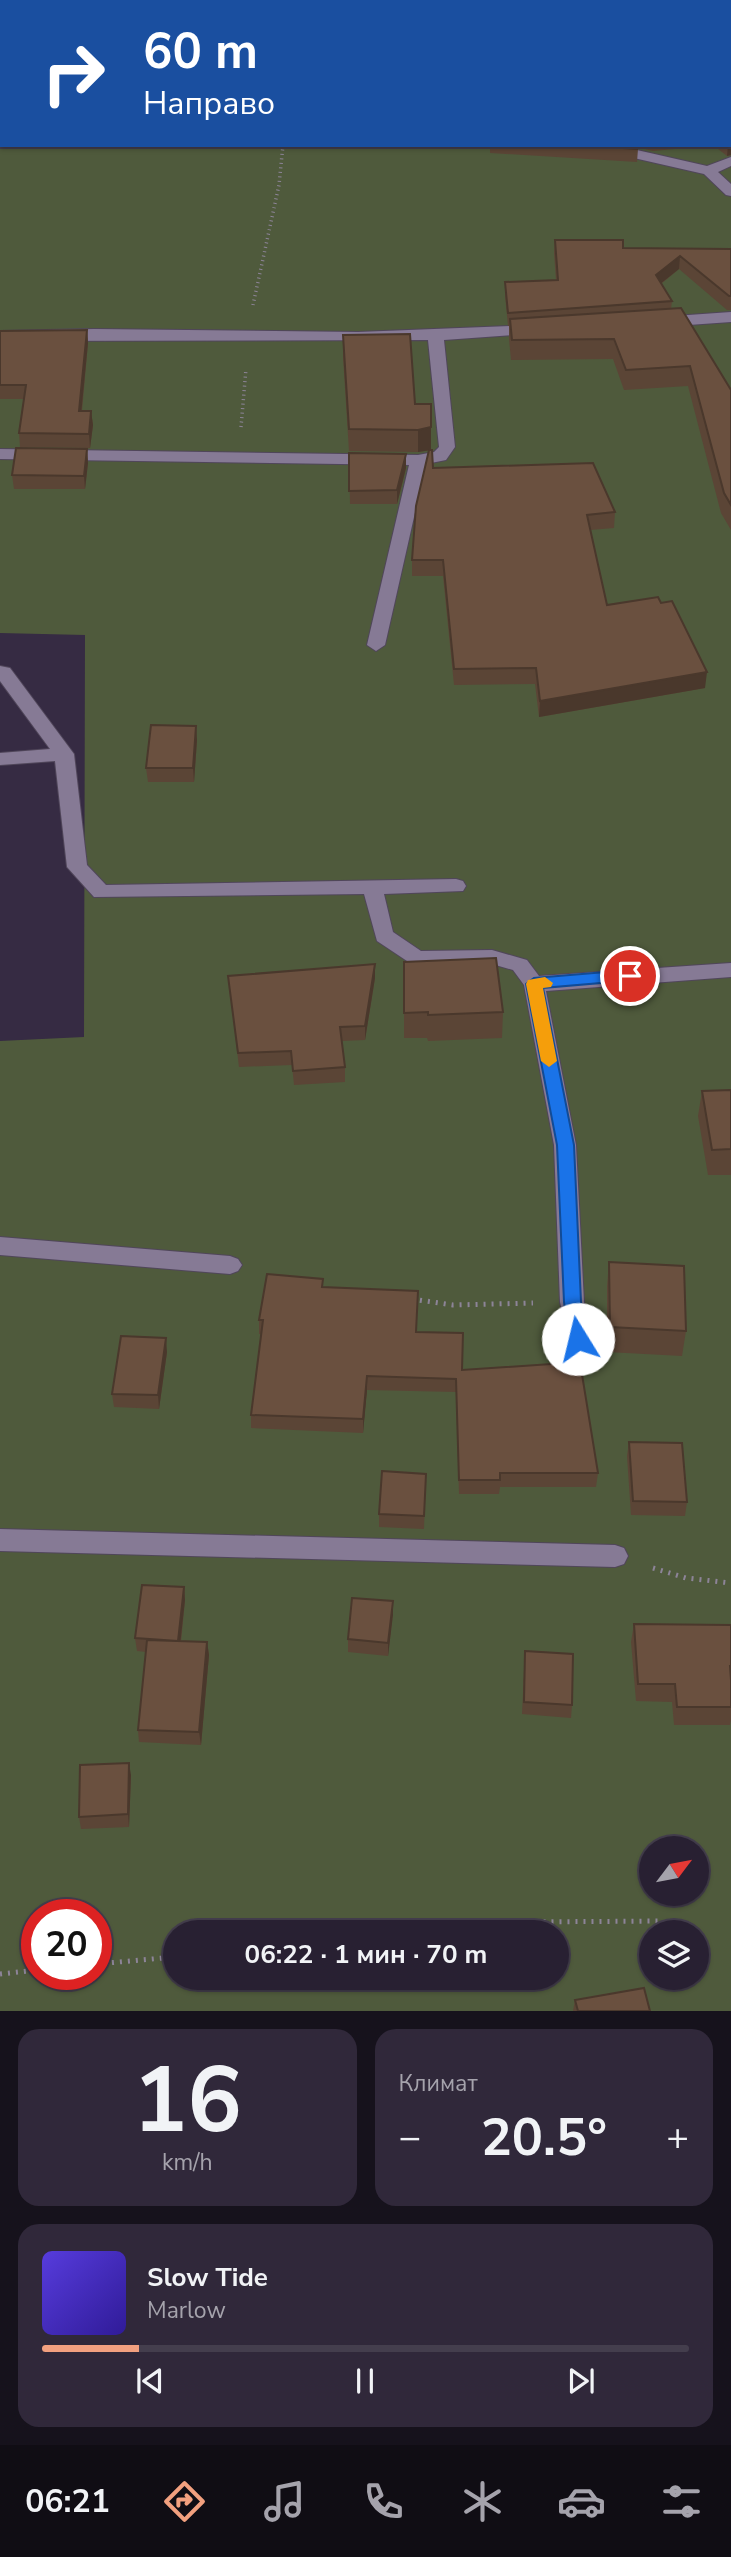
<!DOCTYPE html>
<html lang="ru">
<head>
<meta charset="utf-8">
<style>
  :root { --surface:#282032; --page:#30283a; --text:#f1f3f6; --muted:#a5a3ac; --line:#443e4d; --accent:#f2a07f }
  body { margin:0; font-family:"Nunito Sans",sans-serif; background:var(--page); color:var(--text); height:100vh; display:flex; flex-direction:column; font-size:26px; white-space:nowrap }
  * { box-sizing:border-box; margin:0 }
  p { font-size:23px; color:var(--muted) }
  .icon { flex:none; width:38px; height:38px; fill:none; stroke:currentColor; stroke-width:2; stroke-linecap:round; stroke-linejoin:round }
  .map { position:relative; height:2011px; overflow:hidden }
  .sheet { display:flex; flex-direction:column; gap:18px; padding:18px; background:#16121c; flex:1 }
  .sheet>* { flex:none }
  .hud { position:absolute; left:0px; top:0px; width:732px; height:147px; box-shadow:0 2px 5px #0004,0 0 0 2px var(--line); background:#1a4fa0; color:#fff; overflow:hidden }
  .needle { width:46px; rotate:58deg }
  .buttons { position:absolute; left:639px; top:1836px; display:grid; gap:14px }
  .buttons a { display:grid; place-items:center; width:70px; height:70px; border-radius:50%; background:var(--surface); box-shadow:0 2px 5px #0004,0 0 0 2px var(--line); font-size:35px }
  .speed { position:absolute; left:21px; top:1899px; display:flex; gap:14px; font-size:35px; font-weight:700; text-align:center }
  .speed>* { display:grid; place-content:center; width:91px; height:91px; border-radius:50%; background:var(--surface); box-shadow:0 2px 5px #0004,0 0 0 2px var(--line); line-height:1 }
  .speed .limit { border:10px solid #d22; background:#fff; color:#111 }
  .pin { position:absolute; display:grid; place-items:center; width:60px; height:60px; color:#fff; margin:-30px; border:4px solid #fff; border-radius:50%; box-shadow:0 2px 7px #0007 }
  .me { position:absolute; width:77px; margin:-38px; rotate:351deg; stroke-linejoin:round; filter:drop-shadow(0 0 5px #0008) }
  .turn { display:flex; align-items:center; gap:24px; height:147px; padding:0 28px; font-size:32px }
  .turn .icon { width:91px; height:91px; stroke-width:2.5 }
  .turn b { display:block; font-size:49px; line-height:60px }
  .big { font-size:52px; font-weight:700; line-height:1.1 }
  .sheet .widget { flex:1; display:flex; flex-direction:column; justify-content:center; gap:10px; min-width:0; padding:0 24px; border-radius:21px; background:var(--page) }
  .sheet .dial { align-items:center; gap:0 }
  .dial b { font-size:91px; line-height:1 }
  .song { display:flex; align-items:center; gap:21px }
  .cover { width:84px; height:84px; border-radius:10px; background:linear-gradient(135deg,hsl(250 70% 55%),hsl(250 70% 35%)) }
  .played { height:7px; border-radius:4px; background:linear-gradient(90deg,var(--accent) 15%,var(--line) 15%) }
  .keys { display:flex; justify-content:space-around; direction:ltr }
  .heat { display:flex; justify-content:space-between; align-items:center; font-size:38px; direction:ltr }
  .sheet .tiles { flex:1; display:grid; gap:18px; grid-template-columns:1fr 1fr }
  .widget:last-child { grid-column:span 2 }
  .trip { position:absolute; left:163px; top:1920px; width:406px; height:70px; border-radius:35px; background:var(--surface); box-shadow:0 2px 5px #0004,0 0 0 2px var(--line); font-weight:700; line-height:70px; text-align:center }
  .menu { display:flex; height:112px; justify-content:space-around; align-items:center; background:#100d14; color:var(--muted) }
  .menu .icon { width:49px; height:49px }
  .menu .selected { color:var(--accent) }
  .menu b { font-size:32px; color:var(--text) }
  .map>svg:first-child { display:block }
  .green { fill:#4f5a3c; fill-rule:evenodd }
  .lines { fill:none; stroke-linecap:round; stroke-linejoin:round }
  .service-casing { stroke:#50465a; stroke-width:2 }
  .path-far1 { stroke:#8d8498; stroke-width:3.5; stroke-dasharray:1 3.5; stroke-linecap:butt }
  .path { stroke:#8d8498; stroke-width:5; stroke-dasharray:2 6; stroke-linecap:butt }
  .service { fill:#867a95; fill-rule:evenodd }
  .wall { fill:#5b4536 }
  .shaded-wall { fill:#4a382c }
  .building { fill:#6a503f; stroke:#4a382c; stroke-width:2 }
  .route { fill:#1a73e8; stroke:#114b97; stroke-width:2 }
  .slow { fill:#f59e0b }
</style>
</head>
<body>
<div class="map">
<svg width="731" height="2011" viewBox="0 0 731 2011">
  <rect width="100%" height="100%" fill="#362b43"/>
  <path class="green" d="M 0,0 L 731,0 L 731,2011 L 0,2011 L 0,1041 L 84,1037 L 85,635 L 0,633 ZM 2,2 L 730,2 L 730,145 L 2,145 ZM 651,1848 L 696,1848 L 696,1894 L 651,1894 ZM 37,1914 L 96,1914 L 96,1974 L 37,1974 ZM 175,1932 L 556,1932 L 556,1978 L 175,1978 ZM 651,1932 L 696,1932 L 696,1978 L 651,1978 Z"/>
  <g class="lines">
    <defs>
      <path id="service" d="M 0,107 L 2,107 L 2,115 L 0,115 Z
        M 588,145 L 615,145 L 707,166 L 731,157 L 731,166 L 718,172 L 731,184 L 731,196 L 726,195 L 704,174 L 590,148 Z
        M 731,312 L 731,322 L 660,327 L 652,322 L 660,317 Z
        M 537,325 L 545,330 L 543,333 L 444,340 L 455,447 L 446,460 L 426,464 L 385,645 L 376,651 L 367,645 L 409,465 L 0,459 L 0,449 L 418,455 L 434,452 L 439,447 L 428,340 L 0,341 L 0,331 L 94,329 L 358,332 Z
        M 0,666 L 10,668 L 74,754 L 87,865 L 106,885 L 456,879 L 463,881 L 466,886 L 463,891 L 384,894 L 393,932 L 421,951 L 492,950 L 527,960 L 539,976 L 731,963 L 731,977 L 546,991 L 576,1145 L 584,1302 L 590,1339 L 586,1346 L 578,1349 L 570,1346 L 560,1302 L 554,1145 L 524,985 L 513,970 L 492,964 L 410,963 L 377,941 L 364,894 L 94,897 L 67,867 L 55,761 L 0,765 L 0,753 L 50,749 L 0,681 Z
        M 0,1237 L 230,1256 L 238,1259 L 242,1265 L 238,1271 L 230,1274 L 0,1255 Z
        M 0,1529 L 615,1545 L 624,1548 L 628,1556 L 624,1564 L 615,1567 L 0,1551 Z"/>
    </defs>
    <use href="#service" class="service-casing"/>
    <path class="path-far1" d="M 253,305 L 279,185 L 283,145
      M 241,427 L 246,369"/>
    <path class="path" d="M 412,1299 L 453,1305 L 533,1303
      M 653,1568 L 686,1578 L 731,1583
      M 424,1932 L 521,1922 L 663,1921
      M 96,1964 L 175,1957
      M 0,1974 L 37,1970"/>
    <use href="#service" class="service"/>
  </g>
  <path class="wall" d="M 490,145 L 623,145 L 638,149 L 637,162 L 490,153 Z
    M 628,145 L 707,145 L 707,146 L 653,151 Z
    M 713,145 L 730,145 L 731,155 L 727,156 Z
    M 555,240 L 623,248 L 731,249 L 731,310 L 727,310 L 679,269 L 661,284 L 672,301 L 671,309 L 731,390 L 731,530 L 721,513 L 688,386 L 624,390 L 613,359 L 511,360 L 509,339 L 509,326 L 508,326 L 505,295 L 505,282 L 556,280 L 554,253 Z
    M 87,330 L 88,343 L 82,411 L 91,411 L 93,425 L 90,448 L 20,447 L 19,433 L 24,399 L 0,399 L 0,331 Z
    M 343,335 L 415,404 L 431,450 L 418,452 L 349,451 L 343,357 Z
    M 87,449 L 88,463 L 85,489 L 14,489 L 12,475 Z
    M 349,453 L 406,468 L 397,504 L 350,504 Z
    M 433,468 L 615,512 L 614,528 L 590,530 L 607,605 L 705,688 L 539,717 L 535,684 L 454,685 L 443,576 L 412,576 L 412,560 Z
    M 197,740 L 194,782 L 148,782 L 146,768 Z
    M 404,962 L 503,1012 L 502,1038 L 428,1041 L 427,1038 L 404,1038 Z
    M 228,976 L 375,978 L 365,1040 L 342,1041 L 345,1067 L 345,1082 L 294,1085 L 292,1065 L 239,1067 Z
    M 731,1090 L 731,1175 L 708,1175 L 698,1116 L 702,1091 Z
    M 609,1262 L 686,1331 L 682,1356 L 607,1352 L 607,1287 Z
    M 323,1279 L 323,1287 L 418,1291 L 416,1332 L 462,1370 L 598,1473 L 596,1487 L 500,1487 L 499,1494 L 459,1494 L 456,1392 L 367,1390 L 363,1433 L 251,1428 L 251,1415 L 261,1334 L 259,1334 L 259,1320 Z
    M 167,1352 L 159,1409 L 114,1407 L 112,1394 Z
    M 629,1442 L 687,1502 L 685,1516 L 631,1515 L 627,1456 Z
    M 426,1474 L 424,1529 L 379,1527 L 379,1514 Z
    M 184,1587 L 185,1600 L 181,1642 L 207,1642 L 209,1655 L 201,1745 L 139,1742 L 138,1730 L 146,1652 L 137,1651 L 135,1638 Z
    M 393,1601 L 393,1614 L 388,1656 L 348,1652 L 348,1639 Z
    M 634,1624 L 731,1625 L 731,1720 L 730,1725 L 674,1725 L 672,1702 L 636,1701 L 631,1642 Z
    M 525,1651 L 572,1705 L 571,1718 L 522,1714 Z
    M 131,1775 L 129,1827 L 81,1829 L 79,1817 Z
    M 575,2000 L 650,2011 L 573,2011 Z"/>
  <path class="shaded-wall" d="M 731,142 L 731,155 L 727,156 L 728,145 L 730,145 L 730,143 Z
    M 680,256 L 679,269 L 655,288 L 656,275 Z
    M 87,330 L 88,343 L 80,425 L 79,411 Z
    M 91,411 L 93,425 L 90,448 L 89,434 Z
    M 431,427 L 431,450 L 418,452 L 418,430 Z
    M 87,449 L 88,463 L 85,489 L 84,476 Z
    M 406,454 L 406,468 L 397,504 L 397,490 Z
    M 707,672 L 705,688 L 539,717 L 540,701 Z
    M 196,726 L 197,740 L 194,782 L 193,768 Z
    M 375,964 L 375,978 L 365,1040 L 365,1026 Z
    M 166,1338 L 167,1352 L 159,1409 L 158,1395 Z
    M 367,1376 L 367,1390 L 363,1433 L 363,1419 Z
    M 184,1587 L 185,1600 L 179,1654 L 178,1641 Z
    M 393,1601 L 393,1614 L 388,1656 L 388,1643 Z
    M 207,1642 L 209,1655 L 201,1745 L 199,1732 Z
    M 129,1763 L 131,1775 L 129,1827 L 128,1814 Z"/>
  <path class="building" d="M 230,0 L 287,0 L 287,2 L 230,2 Z
    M 731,106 L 731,142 L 730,143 L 730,107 Z
    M 575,145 L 623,145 L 638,149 Z
    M 555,240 L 623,240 L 623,248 L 731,249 L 731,296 L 729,296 L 680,256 L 656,275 L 672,301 L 508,313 L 505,282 L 558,280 Z
    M 681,308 L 731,390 L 731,505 L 724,493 L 690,366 L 626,370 L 614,339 L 512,340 L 510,319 Z
    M 87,330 L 79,411 L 91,411 L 89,434 L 19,433 L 26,385 L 0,385 L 0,331 Z
    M 410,334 L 415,404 L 431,404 L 431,427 L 418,430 L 349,429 L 343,335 Z
    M 16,448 L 87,449 L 84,476 L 12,475 Z
    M 429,450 L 432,450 L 433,468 L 593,463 L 615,512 L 587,515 L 607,605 L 658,597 L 661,603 L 672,601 L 707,672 L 540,701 L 536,668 L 454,669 L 443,560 L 412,560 L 416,506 Z
    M 349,453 L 406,454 L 397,490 L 349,491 Z
    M 151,725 L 196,726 L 193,768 L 146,768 Z
    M 496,958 L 503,1012 L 428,1015 L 428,1012 L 404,1013 L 404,962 Z
    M 375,964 L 365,1026 L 340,1027 L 345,1067 L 293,1071 L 291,1051 L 238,1053 L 228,976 Z
    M 731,1090 L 731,1149 L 712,1150 L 702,1091 Z
    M 609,1262 L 684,1266 L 686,1331 L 610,1327 Z
    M 267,1274 L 323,1279 L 322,1287 L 418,1291 L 416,1332 L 463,1333 L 462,1370 L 580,1362 L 598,1473 L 500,1473 L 500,1480 L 459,1480 L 456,1379 L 367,1376 L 363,1419 L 251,1415 L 263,1320 L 259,1320 Z
    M 121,1336 L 166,1338 L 158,1395 L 112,1394 Z
    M 629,1442 L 682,1443 L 687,1502 L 633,1501 Z
    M 382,1471 L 426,1474 L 424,1516 L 379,1514 Z
    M 142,1585 L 184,1587 L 178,1641 L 135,1638 Z
    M 352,1598 L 393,1601 L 388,1643 L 348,1639 Z
    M 634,1624 L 731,1625 L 731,1666 L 730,1666 L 731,1680 L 731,1707 L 677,1707 L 675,1684 L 638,1684 Z
    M 147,1640 L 207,1642 L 199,1732 L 138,1730 Z
    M 525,1651 L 573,1654 L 572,1705 L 524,1702 Z
    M 129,1763 L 128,1814 L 79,1817 L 80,1765 Z
    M 644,1988 L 650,2011 L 578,2011 L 575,2000 Z"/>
  <path class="route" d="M 630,970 L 636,972 L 638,976 L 636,980 L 543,988 L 574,1145 L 581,1302 L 587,1339 L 584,1344 L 578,1346 L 572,1344 L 569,1339 L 564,1302 L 557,1145 L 526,984 L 534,978 Z"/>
  <path class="slow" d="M 545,977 L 553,983 L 551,987 L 543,988 L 557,1061 L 549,1067 L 541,1061 L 526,984 L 528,980 Z"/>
</svg>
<div class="buttons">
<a><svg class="needle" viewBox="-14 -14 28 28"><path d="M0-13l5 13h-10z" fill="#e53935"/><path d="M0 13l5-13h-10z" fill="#a5a3ac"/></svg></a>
<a><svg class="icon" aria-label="layers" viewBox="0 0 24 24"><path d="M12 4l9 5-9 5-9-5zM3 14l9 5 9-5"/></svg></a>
</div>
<div class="speed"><div class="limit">20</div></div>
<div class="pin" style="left:630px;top:976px;background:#d93025"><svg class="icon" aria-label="arrive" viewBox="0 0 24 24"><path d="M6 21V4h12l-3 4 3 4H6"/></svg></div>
<svg class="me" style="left:578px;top:1339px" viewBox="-20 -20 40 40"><circle r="19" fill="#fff"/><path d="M0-13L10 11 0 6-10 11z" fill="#1a73e8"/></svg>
<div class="trip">06:22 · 1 мин · 70 m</div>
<div class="hud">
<div class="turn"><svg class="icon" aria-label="right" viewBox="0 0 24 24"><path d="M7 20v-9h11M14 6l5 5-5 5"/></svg><div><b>60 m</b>Направо</div></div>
</div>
</div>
<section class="sheet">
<div class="tiles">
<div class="widget dial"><b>16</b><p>km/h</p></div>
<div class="widget"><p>Климат</p>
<div class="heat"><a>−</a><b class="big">20.5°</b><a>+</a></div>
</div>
<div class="widget">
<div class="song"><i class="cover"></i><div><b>Slow Tide</b><p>Marlow</p></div></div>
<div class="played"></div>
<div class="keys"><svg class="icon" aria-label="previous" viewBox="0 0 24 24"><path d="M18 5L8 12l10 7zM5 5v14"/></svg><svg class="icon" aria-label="pause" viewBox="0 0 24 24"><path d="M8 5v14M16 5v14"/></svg><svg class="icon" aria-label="next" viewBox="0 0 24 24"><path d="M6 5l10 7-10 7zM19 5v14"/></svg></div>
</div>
</div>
</section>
<nav class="menu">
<b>06:21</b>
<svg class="icon selected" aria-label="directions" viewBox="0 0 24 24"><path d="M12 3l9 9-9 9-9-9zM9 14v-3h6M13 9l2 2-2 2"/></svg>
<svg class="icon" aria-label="music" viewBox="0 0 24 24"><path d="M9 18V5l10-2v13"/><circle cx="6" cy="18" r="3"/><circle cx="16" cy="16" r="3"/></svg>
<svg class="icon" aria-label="phone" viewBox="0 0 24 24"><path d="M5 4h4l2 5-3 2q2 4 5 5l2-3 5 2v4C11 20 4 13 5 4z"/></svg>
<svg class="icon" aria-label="climate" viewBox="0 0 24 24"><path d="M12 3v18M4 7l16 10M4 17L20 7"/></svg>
<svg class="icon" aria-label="car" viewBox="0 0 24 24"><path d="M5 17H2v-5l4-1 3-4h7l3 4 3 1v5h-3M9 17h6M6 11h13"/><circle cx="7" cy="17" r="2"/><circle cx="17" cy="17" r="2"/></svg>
<svg class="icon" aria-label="filters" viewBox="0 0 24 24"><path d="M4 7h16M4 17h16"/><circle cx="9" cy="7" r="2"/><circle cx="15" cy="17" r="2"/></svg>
</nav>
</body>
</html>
